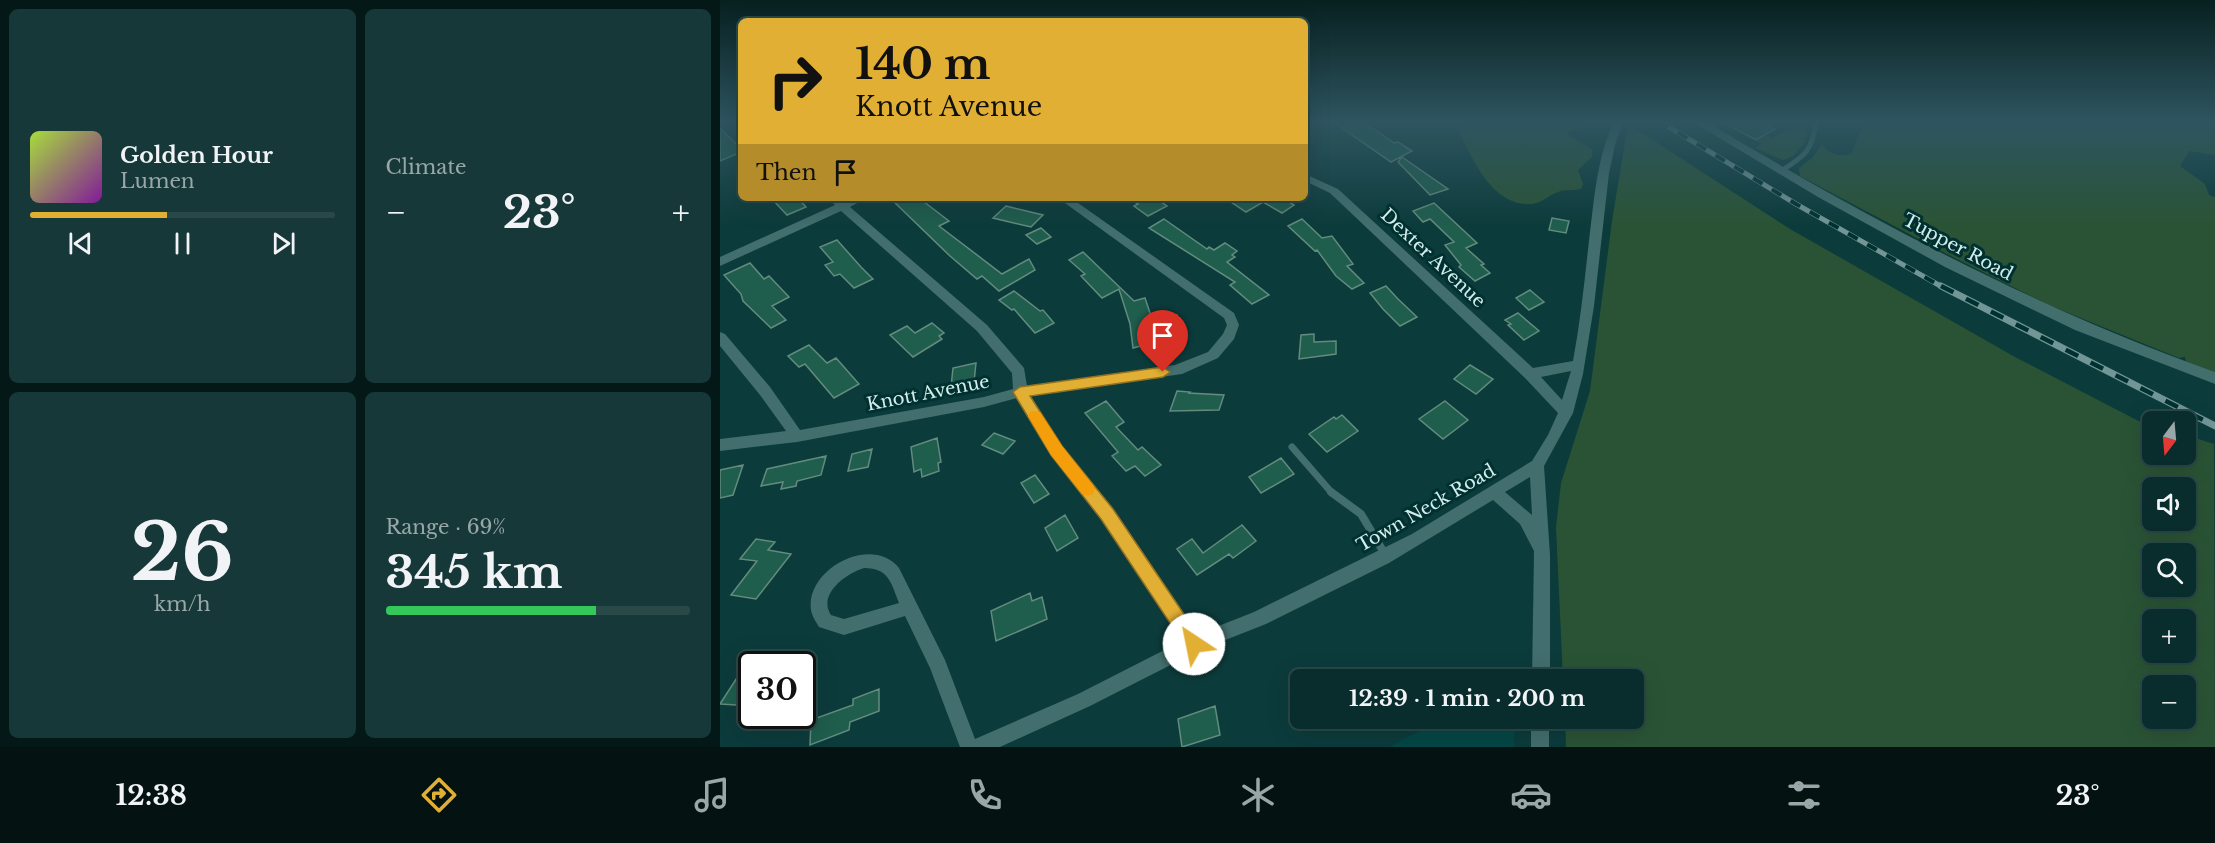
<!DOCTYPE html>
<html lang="en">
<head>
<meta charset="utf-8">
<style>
  :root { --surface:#092c2c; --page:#173838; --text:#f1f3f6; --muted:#99a7a9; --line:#294848; --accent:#e1af34 }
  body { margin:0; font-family:"Libre Baskerville",serif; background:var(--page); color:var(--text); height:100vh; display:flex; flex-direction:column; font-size:22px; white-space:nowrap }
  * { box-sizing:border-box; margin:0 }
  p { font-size:20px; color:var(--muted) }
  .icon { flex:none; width:33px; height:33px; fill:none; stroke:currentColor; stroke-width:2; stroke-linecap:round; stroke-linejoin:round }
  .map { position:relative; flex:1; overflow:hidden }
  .details { display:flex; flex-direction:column; gap:9px; padding:9px; background:#051818; width:720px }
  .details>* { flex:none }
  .hud { position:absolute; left:18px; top:18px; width:570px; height:183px; border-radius:9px; box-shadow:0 6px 24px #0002,0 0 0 2px var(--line); background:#e1af34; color:#111; overflow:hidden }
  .needle { width:39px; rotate:196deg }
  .fabs { position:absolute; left:1422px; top:411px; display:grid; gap:12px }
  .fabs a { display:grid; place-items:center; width:54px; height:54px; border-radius:9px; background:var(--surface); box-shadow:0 6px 24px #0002,0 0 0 2px var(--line); font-size:30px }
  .speed { position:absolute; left:18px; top:651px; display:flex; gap:12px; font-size:30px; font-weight:700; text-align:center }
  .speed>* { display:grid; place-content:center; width:78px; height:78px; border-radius:50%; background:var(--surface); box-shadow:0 6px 24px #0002,0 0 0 2px var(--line); line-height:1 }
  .speed .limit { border:3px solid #111; border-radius:9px; background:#fff; color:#111 }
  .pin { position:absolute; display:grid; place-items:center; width:51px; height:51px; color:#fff; margin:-62px -26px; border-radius:50% 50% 50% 0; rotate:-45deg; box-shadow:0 0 6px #0007 }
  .pin .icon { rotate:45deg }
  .me { position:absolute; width:66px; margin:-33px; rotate:326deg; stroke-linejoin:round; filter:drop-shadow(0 0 4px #0008) }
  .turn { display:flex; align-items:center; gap:21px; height:126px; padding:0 18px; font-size:27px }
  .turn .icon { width:78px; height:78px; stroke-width:2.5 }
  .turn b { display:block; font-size:42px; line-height:51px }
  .then { display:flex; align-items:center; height:57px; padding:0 18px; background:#0003; gap:12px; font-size:22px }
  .big { font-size:45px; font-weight:700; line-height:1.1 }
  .details .card { flex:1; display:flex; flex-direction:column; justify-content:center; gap:9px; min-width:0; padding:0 21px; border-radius:9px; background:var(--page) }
  .details .dial { align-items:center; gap:0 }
  .dial b { font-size:78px; line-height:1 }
  .song { display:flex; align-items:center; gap:18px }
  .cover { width:72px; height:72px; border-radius:9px; background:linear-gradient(135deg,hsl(80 70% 55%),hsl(290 70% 35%)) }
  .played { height:6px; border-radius:3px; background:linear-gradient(90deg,var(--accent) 45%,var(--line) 45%) }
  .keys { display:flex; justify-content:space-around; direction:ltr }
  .heat { display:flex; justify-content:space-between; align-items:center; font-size:33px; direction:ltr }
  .charge { height:9px; border-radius:4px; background:linear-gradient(90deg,#34c759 69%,var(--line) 0) }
  .details .tiles { flex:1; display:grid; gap:9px; grid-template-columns:repeat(2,1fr) }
  .trip { position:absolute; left:570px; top:669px; width:354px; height:60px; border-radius:9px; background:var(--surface); box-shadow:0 6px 24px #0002,0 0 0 2px var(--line); font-weight:700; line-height:60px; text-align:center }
  .tab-bar { display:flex; height:96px; justify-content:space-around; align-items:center; background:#041212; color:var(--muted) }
  .tab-bar .icon { width:42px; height:42px }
  .tab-bar .on { color:var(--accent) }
  .tab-bar b { font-size:27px; color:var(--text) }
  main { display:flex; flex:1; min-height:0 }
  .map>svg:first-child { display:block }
  .built { fill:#054646 }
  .green { fill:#2a5335; fill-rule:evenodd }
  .building { fill:#1f5d4d; stroke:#638b7e; stroke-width:1.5 }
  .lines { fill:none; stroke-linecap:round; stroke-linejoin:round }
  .lane-far2 { stroke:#426e6d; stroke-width:5 }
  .lane-far1 { stroke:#426e6d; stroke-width:7 }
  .lane { stroke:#426e6d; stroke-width:8 }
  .street { fill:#426e6d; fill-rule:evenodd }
  .secondary { fill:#426e6d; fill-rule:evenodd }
  .rail-far1-casing { stroke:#729595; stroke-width:5 }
  .rail-casing { stroke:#729595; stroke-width:7 }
  .rail-far1 { stroke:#003131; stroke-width:4; stroke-dasharray:11; stroke-linecap:butt }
  .rail { stroke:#003131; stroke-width:4.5; stroke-dasharray:14; stroke-linecap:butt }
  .route { fill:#e1af34; stroke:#927222; stroke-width:1.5 }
  .slow { fill:#f59e0b }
  .labels { text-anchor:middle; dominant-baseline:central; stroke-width:6; stroke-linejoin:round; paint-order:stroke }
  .street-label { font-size:18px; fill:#d5ecec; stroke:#003131 }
</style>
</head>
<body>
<main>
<section class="details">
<div class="tiles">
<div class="card">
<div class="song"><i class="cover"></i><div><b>Golden Hour</b><p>Lumen</p></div></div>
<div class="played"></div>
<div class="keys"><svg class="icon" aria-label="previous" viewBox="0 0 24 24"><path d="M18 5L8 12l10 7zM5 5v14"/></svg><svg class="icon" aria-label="pause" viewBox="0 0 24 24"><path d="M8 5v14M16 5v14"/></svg><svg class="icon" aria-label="next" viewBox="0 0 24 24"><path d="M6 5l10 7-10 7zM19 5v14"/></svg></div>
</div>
<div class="card"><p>Climate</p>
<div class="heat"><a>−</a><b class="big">23°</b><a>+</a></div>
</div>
<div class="card dial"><b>26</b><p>km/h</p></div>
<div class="card"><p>Range · 69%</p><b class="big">345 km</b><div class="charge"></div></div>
</div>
</section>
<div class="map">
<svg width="1495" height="747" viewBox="0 0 1495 747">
  <rect width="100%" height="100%" fill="#0c3b3b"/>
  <path class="built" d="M 722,719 L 795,719 L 794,747 L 669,747 Z"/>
  <path class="green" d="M 734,121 L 884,121 L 875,127 L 847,130 L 849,135 L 872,149 L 872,157 L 858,170 L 863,184 L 861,189 C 853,191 844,189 838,192 C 829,195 822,203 812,204 C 769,207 750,152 734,121 Z
    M 1074,121 L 1088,121 L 1087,137 L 1084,138 L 1086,141 L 1073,156 L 1063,160 L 1035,148 L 1041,144 L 1037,141 L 1046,135 L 1052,138 L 1077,124 Z
    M 1144,121 L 1495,121 L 1495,155 L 1469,151 L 1460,166 L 1485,184 L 1489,195 L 1495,197 L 1495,372 L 1466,362 L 1465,357 L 1459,358 L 1329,305 L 1227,254 L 1080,176 L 1079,168 L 1092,158 L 1102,144 C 1108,154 1121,158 1132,153 Z
    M 908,124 L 1070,229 L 1295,357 L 1432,428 L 1432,454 L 1466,454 L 1466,435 L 1494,444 L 1495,747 L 846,747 L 845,719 L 914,718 L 914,680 L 843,679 L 836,527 L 841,483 L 870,391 L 892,221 ZM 1432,488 L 1466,488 L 1466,520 L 1432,520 ZM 1432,554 L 1466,554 L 1466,586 L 1432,586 ZM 1432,620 L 1466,620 L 1466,652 L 1432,652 ZM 1432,686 L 1466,686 L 1466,718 L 1432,718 Z"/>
  <path class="building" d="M 632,121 L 654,129 L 674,143 L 678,142 L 692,151 L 671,162 L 622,128 Z
    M 1000,121 L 1040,121 L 1055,129 L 1036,140 Z
    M 0,128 L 21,149 L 21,152 L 0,161 Z
    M 682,157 L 728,189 L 710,195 L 678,162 Z
    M 51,198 L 78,198 L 86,207 L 67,215 Z
    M 170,198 L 199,198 L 229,221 L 219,226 L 282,274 L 309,259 L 315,270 L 279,291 L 262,276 L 257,279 L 230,256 Z
    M 408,198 L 435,198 L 447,206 L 428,216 L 414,206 L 418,204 Z
    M 505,198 L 563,198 L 574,205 L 562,213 L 543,202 L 526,212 Z
    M 714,203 L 757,243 L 746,248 L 764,264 L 761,265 L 770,273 L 755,281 L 739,267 L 741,265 L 725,245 L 734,242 L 710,219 L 703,222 L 693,211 Z
    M 286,206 L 323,215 L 311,227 L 273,218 Z
    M 832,218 L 849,221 L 846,233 L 829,230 Z
    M 444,219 L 487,249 L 489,247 L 494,250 L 505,243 L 517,251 L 512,255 L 515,257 L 507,262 L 549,295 L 532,304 L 510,285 L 515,282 L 429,228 Z
    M 582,219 L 602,238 L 612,236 L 633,264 L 627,266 L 644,283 L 632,289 L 616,276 L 597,250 L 595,251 L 568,226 Z
    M 321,228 L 331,237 L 317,244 L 306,235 Z
    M 117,240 L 141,267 L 153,279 L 134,288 L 120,274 L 114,276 L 105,265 L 113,262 L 100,247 Z
    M 363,252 L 414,301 L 425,298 L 433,322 L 457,315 L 461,329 L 435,336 L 436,342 L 413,348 L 410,324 L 399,289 L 382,298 L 361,276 L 365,274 L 349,260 Z
    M 30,263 L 44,279 L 49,276 L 69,297 L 52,306 L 66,320 L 51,328 L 23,301 L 21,294 L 4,275 Z
    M 666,286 L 678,299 L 697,317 L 680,326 L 663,309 L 650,293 Z
    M 810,290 L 824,302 L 809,310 L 796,298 Z
    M 294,291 L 320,311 L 323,310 L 334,323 L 315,333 L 294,309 L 292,310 L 279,300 Z
    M 798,313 L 819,331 L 804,340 L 788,325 L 791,324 L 785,320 Z
    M 212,323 L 224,333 L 219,336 L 222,339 L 193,357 L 170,335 L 187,326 L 195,333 Z
    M 594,334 L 594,342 L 616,341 L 616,354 L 579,359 L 581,335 Z
    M 89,345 L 107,363 L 116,358 L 139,384 L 114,398 L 85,364 L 79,367 L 68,356 Z
    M 256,363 L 254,382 L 231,387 L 233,368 Z
    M 750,365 L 773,379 L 756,394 L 734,379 Z
    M 457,391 L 470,392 L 469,393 L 504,395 L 499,410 L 450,411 Z
    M 386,401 L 404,422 L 396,427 L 418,450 L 422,447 L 441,465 L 425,476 L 415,466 L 406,471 L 392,456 L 398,452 L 365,413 Z
    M 725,401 L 748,420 L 723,439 L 699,419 Z
    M 622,415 L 638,431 L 607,452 L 589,434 L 614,417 L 616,419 Z
    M 274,433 L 295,441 L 283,454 L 262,445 Z
    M 217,438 L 221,462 L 218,463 L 219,471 L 202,477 L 201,469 L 194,472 L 191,447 Z
    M 152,449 L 148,467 L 128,471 L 132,454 Z
    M 106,456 L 101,475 L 77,481 L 76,486 L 61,489 L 63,482 L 41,486 L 47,469 Z
    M 561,458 L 574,474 L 541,493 L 529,477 Z
    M 23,465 L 13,495 L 0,498 L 0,470 Z
    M 315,475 L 329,494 L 314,503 L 301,483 Z
    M 345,515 L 358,538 L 337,551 L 325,528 Z
    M 522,525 L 536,541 L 513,558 L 509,554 L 477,575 L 457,549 L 472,539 L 483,553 Z
    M 36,539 L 55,542 L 48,550 L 71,554 L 36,599 L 11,595 L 37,561 L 20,559 Z
    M 310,593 L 312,601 L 322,597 L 327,619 L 276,641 L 271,611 Z
    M 22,670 L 32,671 L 32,706 L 0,704 Z
    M 159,689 L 159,711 L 130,722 L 129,730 L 90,745 L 91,720 L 133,705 L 133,699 Z
    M 495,706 L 500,735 L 462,747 L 458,719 Z"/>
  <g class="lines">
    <path class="lane-far2" d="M 1061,171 C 1085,156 1093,150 1096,121"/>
    <path class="lane-far1" d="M 572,447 L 612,493"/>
    <path class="lane" d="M 611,492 L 641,514 L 666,556"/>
    <path class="street" d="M 894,121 L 904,121 L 896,141 L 889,173 L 874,306 L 863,374 L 853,413 L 824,466 L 830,555 L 830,680 L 812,680 L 814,551 L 800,524 L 773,500 L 669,563 L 546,624 L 480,650 L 370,706 L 280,747 L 240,747 L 210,668 L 185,616 L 124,635 L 99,627 C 96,622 92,616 91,610 C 85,569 152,534 179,568 L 225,660 L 255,739 L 358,694 L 462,641 L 382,519 L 332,455 L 297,398 L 264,407 L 77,442 L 0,451 L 0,439 L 66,431 L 40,395 L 0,346 L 0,332 L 5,334 L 50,387 L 80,430 L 264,397 L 293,389 L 292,373 L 257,331 L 121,211 L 0,266 L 0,257 L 115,205 L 107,198 L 120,198 L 124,201 L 131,198 L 146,198 L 130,207 L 267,325 L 304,368 L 307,386 L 455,365 L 488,352 L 503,334 L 507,325 L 504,318 L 338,198 L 351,198 L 514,313 L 519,325 L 514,339 L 498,358 L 462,374 L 310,396 L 342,447 L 392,509 L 478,634 L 534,612 L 692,534 L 812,461 L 828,435 L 838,413 L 805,378 L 610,193 L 585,181 L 585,174 L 618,189 L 813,368 L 853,361 C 862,313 866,264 872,215 C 876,182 880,151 894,121 ZM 851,371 L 842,400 L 821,377 ZM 810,477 L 812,515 L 785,492 ZM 144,568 C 169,568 171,583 179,603 L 124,619 L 111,615 C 97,594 127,573 144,568 Z
      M 811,718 L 829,718 L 829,747 L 811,747 Z"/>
    <path class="secondary" d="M 971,121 L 985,121 C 1149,219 1315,308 1495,372 L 1495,384 L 1355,330 L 1225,267 L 1098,197 Z"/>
    <defs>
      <path id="rail-far1" d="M 939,121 L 1076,204 L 1224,288"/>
      <path id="rail" d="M 1221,286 L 1495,426"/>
    </defs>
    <use href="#rail-far1" class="rail-far1-casing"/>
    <use href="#rail" class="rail-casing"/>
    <use href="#rail-far1" class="rail-far1"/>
    <use href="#rail" class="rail"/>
  </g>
  <linearGradient id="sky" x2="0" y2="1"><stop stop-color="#072020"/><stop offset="0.54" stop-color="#2e5560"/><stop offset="1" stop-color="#2e5560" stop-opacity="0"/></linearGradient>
  <rect width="1495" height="226" fill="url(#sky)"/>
  <path class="route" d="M 443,367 L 450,372 L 443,377 L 310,396 L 342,446 L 393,509 L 480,638 L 483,644 L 480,650 L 474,653 L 468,650 L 381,519 L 331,455 L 293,392 L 300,387 Z"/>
  <path class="slow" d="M 315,411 L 320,412 L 342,446 L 373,485 L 375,489 L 373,494 L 367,496 L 362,494 L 331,455 L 308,416 L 310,412 Z"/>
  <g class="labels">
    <g class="street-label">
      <text transform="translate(1238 247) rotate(28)">Tupper Road</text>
      <text transform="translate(713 258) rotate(43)">Dexter Avenue</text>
      <text transform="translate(208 393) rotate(-11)">Knott Avenue</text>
      <text transform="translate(706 508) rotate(-30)">Town Neck Road</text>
    </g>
  </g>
</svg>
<div class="fabs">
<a><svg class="needle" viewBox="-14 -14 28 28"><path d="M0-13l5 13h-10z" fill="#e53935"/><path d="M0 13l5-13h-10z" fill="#99a7a9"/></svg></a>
<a><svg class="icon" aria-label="sound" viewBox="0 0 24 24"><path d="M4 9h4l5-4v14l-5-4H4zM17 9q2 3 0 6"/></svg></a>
<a><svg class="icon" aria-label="search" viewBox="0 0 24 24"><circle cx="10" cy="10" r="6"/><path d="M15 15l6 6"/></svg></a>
<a>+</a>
<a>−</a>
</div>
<div class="speed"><div class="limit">30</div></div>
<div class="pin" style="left:443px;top:372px;background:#d93025"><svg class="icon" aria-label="arrive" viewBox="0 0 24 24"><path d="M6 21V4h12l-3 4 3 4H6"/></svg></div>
<svg class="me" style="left:474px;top:644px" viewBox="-20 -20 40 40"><circle r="19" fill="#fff"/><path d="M0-13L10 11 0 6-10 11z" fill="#e1af34"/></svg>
<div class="trip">12:39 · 1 min · 200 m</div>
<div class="hud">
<div class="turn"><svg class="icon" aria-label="right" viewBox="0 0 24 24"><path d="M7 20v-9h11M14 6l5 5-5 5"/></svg><div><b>140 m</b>Knott Avenue</div></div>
<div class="then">Then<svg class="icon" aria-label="arrive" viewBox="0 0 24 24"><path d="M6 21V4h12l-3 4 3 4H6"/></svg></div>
</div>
</div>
</main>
<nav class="tab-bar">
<b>12:38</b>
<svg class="icon on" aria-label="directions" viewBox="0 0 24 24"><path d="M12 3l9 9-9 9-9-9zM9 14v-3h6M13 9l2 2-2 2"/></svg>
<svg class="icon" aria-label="music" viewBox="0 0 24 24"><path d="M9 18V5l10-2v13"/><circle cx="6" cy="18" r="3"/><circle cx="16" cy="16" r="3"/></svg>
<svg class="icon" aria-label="phone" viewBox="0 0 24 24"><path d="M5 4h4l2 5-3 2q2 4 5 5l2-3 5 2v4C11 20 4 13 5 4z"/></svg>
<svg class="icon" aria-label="climate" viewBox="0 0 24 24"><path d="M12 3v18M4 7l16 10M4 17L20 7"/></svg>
<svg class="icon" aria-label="car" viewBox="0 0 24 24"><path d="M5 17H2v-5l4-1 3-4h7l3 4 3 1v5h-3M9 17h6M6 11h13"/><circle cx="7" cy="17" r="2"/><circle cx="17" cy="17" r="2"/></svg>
<svg class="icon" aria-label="filters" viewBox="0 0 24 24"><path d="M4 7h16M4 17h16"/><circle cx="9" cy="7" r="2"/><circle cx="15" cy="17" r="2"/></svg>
<b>23°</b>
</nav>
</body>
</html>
